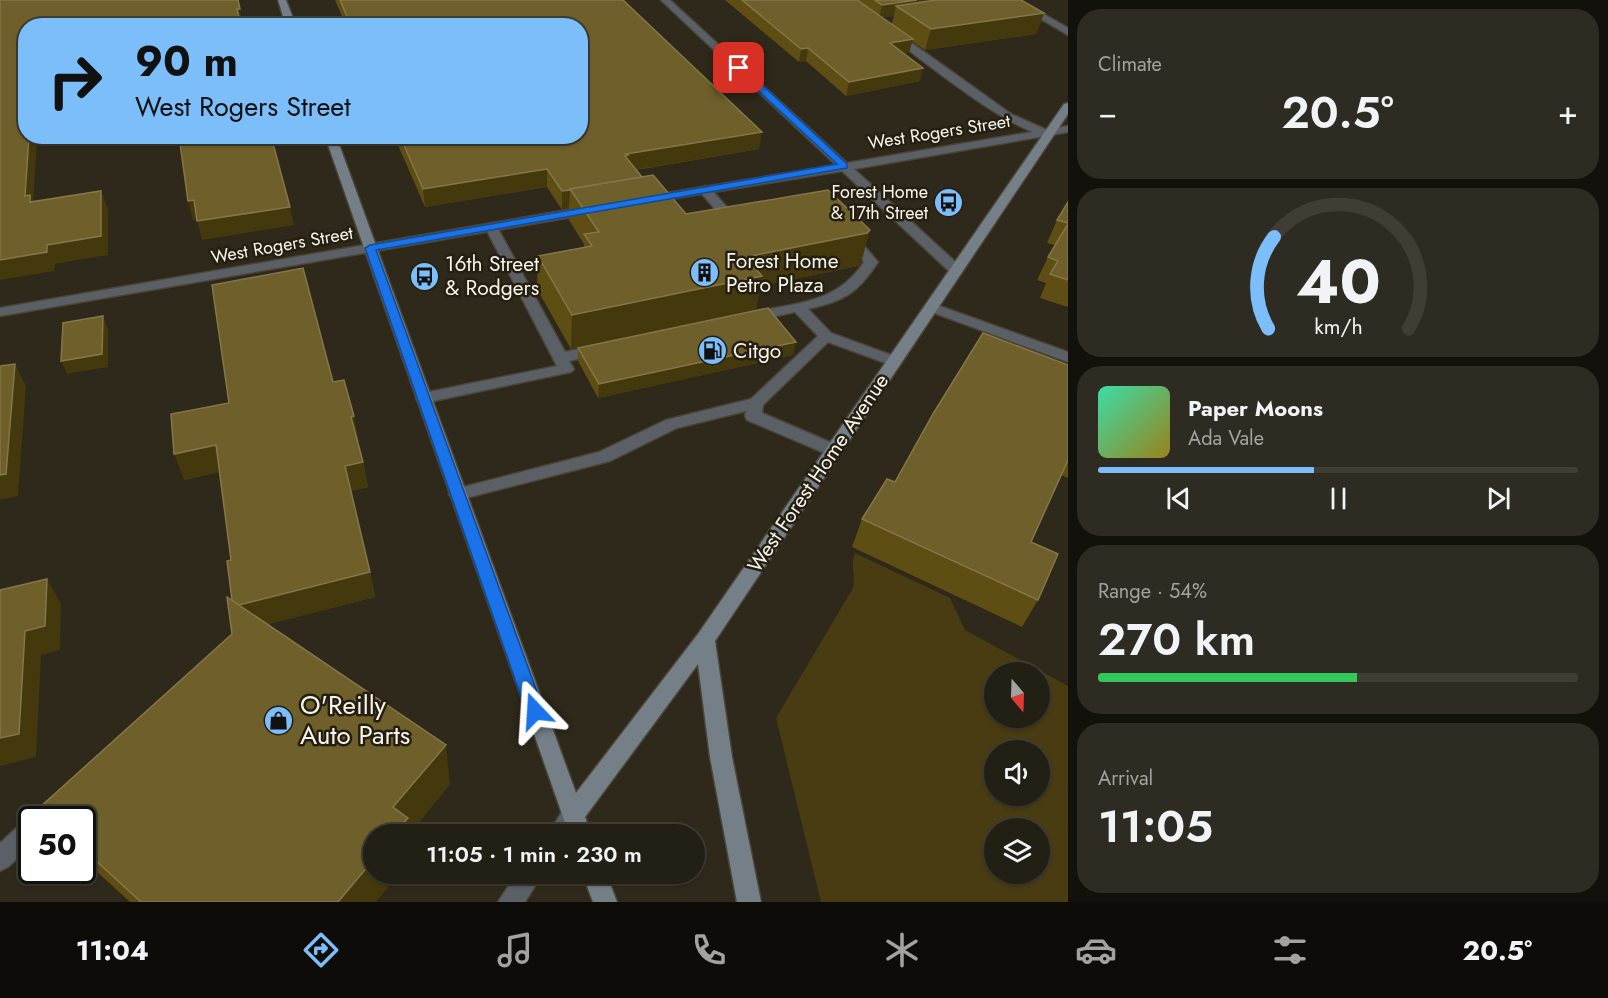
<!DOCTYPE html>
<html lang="en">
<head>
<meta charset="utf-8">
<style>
  :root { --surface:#221f14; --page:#2e2c22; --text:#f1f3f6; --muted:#a2a2a0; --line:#3f3d34; --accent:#7bbef9 }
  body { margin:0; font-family:Jost,sans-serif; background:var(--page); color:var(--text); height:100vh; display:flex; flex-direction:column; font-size:22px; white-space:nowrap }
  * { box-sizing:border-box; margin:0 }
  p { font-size:20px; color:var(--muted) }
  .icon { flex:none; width:33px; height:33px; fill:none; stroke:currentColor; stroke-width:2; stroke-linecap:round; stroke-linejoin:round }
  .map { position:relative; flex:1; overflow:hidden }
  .details { display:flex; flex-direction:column; gap:9px; padding:9px; background:#13110b; width:540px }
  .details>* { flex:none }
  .top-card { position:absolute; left:18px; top:18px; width:570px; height:126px; border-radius:24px; box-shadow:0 2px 4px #0004,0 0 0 2px var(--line); background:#7bbef9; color:#111; overflow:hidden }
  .needle { width:39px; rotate:161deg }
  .buttons { position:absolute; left:984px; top:662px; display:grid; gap:12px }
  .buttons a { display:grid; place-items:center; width:66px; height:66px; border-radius:50%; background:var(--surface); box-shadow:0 2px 4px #0004,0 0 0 2px var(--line); font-size:30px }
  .speed { position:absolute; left:18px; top:806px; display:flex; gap:12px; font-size:30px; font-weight:700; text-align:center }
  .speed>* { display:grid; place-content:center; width:78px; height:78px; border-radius:50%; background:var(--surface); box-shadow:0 2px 4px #0004,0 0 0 2px var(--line); line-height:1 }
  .speed .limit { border:3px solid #111; border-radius:9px; background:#fff; color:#111 }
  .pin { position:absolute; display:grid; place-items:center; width:51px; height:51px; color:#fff; margin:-26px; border-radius:12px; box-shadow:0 3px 9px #0006 }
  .me { position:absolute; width:66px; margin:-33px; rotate:340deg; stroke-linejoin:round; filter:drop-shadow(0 0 4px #0008) }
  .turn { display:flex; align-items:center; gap:21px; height:126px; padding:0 18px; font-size:27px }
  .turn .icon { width:78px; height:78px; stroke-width:2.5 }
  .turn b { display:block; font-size:42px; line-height:51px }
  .big { font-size:45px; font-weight:600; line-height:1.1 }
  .details .card { flex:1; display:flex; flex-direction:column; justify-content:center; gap:9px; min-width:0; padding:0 21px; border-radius:24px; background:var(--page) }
  .details .dial { align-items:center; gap:0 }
  .dial svg { height:156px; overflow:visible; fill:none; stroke:var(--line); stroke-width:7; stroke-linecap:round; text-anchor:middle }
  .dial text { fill:var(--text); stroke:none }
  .song { display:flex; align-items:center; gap:18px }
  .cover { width:72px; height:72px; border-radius:9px; background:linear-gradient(135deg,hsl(160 70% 55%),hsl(50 70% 35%)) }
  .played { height:6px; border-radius:3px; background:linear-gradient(90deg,var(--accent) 45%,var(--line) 45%) }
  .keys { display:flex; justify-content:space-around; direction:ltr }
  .heat { display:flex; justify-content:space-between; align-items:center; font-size:33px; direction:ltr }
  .charge { height:9px; border-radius:4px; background:linear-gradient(90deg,#34c759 54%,var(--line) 0) }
  .trip { position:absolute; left:363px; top:824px; width:342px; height:60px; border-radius:30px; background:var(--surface); box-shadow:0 2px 4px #0004,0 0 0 2px var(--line); font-weight:600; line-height:60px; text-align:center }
  .tabs { display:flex; height:96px; justify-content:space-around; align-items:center; background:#0e0c08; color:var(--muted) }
  .tabs .icon { width:42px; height:42px }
  .tabs .on { color:var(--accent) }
  .tabs b { font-size:27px; color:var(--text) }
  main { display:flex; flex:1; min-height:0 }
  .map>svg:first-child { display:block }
  .green { fill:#493c12; fill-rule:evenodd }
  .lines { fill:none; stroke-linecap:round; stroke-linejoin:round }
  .service-casing { stroke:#4a4537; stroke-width:3 }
  .minor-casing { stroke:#4a4537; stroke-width:3 }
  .tertiary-casing { stroke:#4a4537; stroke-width:3 }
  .secondary-casing { stroke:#4a4537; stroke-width:3 }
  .service { fill:#5a6066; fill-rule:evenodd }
  .minor { fill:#5a6066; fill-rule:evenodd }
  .tertiary { fill:#5a6066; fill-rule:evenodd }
  .secondary { fill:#757f88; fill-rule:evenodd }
  .wall { fill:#5f4e14; fill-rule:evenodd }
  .shaded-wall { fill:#44380d }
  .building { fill:#6f602b; stroke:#847749; stroke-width:1.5 }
  .route { fill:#1a73e8; stroke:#114b97; stroke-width:1.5 }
  .labels { text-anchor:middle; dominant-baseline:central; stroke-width:5; stroke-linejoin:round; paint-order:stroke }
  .far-street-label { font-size:18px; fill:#f8f4eb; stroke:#241f11 }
  .far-poi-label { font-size:18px; fill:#f8f4eb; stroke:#241f11; text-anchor:end }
  .poi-label { font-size:21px; fill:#f8f4eb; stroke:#241f11; text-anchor:start }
  .street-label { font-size:21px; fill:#f8f4eb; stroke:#241f11 }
  .near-poi-label { font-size:26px; fill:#f8f4eb; stroke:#241f11; text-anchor:start }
</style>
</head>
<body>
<main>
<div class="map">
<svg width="1068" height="902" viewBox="0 0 1068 902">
  <rect width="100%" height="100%" fill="#2e291a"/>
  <path class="green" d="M 855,553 L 950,598 L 965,630 L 1068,686 L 1068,902 L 821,902 L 776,718 L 853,588 C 856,576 850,565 855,553 ZM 994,672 L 1040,672 L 1040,717 L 994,717 ZM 994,750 L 1040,750 L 1040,795 L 994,795 ZM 994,828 L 1040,828 L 1040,873 L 994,873 Z"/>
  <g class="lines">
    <defs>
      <path id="service" d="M 889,31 L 895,31 L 1011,114 L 1054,133 L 1052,135 C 1021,141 917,56 889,35 Z
        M 705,186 L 709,187 L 740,222 L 742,225 L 740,228 L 732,228 L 701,193 L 699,190 Z
        M 491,223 L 497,227 L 565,352 L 598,345 L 605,350 L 603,353 L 569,361 L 574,369 L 571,372 L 424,403 L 418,402 L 416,398 L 424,393 L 557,366 L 485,227 Z
        M 848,232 L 853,233 L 878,262 C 858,293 844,301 808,309 L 831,333 L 899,358 L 901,361 L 894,366 L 828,342 L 763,405 L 762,413 L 839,446 L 841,450 L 839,454 L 827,454 L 747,420 L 745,416 L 746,411 L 677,428 L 610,461 L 458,500 L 452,498 L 449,494 L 452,490 L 599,452 L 666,420 L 751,399 L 818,336 L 795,312 L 752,321 L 745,317 L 747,314 C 793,302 835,306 864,262 L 842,236 Z
        M 32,818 L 35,819 L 32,819 L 32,845 L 8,867 L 0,871 L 0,843 L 24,821 Z"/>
      <path id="minor" d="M 661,0 L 670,0 L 847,163 L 1068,126 L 1068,132 L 854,169 L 961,267 L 963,270 L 961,273 L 951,273 L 842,171 L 645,203 L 643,200 L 649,196 L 836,165 Z
        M 1009,0 L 1019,0 L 1068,28 L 1068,35 Z
        M 591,206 L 595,207 L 597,210 L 595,213 L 0,316 L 0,308 Z
        M 931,303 L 1068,352 L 1068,362 L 926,310 L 924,307 Z"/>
      <path id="tertiary" d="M 573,804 L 581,807 L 584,815 L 573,834 L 548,834 L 565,807 Z
        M 517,873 L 543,873 L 525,902 L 498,902 Z"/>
      <path id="secondary" d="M 278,0 L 286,0 L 296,26 L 286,26 Z
        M 1068,103 L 1068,114 L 715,641 L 732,757 L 761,902 L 737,902 L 710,757 L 698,664 L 585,817 L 591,834 L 569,834 L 325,136 L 336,136 L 576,793 L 698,634 L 1064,104 Z
        M 582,873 L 606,873 L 617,902 L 593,902 Z"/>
    </defs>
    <use href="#service" class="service-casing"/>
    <use href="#minor" class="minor-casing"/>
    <use href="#tertiary" class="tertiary-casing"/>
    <use href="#secondary" class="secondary-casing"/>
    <use href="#service" class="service"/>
    <use href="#minor" class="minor"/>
    <use href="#tertiary" class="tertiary"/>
    <use href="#secondary" class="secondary"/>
  </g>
  <path class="wall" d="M 335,0 L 623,0 L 759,149 L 636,170 L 642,177 L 686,214 L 861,263 L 858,266 L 760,286 L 756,309 L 571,349 L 537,289 L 538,256 L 584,247 L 584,244 L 569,220 L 569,208 L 562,210 L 547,187 L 425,207 L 394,136 L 580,136 L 580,26 L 346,26 Z
    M 725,0 L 1021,0 L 1044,13 L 1036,34 L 925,50 L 912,41 L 909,53 L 904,53 L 920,81 L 846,96 L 806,61 L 799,62 ZM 894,16 L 891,25 L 881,17 Z
    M 1068,202 L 1068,307 L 1040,298 L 1046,283 L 1037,280 L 1048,257 L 1055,245 L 1047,243 L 1057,220 Z
    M 578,348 L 793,355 L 598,398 L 578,361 Z
    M 1068,365 L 1068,478 L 1061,475 L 1031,542 L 1038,600 L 1022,627 L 852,547 L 862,519 L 895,482 Z
    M 333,382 L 359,442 L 358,442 L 363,462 L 368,487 L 351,491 L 370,572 L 375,597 L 268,624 L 450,784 L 411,832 L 411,834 L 374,834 L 376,902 L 130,902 L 82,858 L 82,819 L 47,819 L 39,808 L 232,634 L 231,560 L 219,472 L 184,480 Z"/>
  <path class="shaded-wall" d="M 238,0 L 243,25 L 240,25 L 237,9 Z
    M 917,0 L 985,0 L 896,6 L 894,16 L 879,18 L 882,5 Z
    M 1044,13 L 1036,34 L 925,50 L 931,29 Z
    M 913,39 L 909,53 L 886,56 L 890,43 Z
    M 808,48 L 806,61 L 799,62 L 801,49 Z
    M 923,68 L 920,81 L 846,96 L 849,82 Z
    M 762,132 L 759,149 L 627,171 L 625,156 L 626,154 Z
    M 29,136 L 37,136 L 33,208 L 25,196 Z
    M 547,169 L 547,187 L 425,207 L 423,189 Z
    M 570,190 L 569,208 L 562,210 L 562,191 Z
    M 101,191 L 108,209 L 108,255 L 55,264 L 54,271 L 0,280 L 0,260 L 47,245 Z
    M 194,200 L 199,219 L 193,220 L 188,201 Z
    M 290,207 L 294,225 L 202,240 L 197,221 Z
    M 870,230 L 861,263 L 858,266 L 760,286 L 756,309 L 571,349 L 572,315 L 746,257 Z
    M 103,316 L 108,330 L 108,367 L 67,374 L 61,361 Z
    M 796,342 L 793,355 L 598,398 L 599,384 Z
    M 15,364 L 26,386 L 18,496 L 0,500 L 0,475 Z
    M 354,416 L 359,442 L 356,443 L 351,417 Z
    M 216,445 L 224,471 L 184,480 L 174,454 Z
    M 363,462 L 368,487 L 350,491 L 345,466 Z
    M 370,572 L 375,597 L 241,631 L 232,606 Z
    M 47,579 L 61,604 L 60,650 L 41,655 L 36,757 L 0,766 L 0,738 L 25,631 Z
    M 446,745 L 450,784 L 411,832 L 411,834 L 394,834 L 393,807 Z
    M 374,859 L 374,873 L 400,873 L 376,902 L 338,902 Z"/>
  <path class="building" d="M 0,0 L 238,0 L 240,9 L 237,9 L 241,26 L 26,26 L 26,136 L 29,136 L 25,196 L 30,195 L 30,202 L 101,191 L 101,236 L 47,245 L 47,252 L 0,260 Z
    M 340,0 L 623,0 L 762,132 L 626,154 L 628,155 L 625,156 L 642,177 L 570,189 L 570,190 L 562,191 L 547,169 L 423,189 L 400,136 L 580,136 L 580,26 L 351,26 Z
    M 742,0 L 857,0 L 913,39 L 890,43 L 923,68 L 849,82 L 808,48 L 801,49 Z
    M 875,0 L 917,0 L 882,5 Z
    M 936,0 L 1021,0 L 1044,13 L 931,29 L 896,6 Z
    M 179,136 L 271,136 L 290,207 L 197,221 L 194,200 L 188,201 Z
    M 653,175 L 686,214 L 828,190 L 870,230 L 867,233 L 746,257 L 762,276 L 572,315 L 538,256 L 592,246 L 584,234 L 599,232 L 570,189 Z
    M 1068,202 L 1068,223 L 1057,220 Z
    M 1068,224 L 1068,280 L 1050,274 L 1058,261 L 1048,257 Z
    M 303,268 L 333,382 L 344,380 L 354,416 L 351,417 L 363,462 L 345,466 L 370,572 L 239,605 L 232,600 L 227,561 L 231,560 L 216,445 L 174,454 L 171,414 L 229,403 L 212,285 Z
    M 768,308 L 796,342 L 599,384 L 578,348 Z
    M 103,316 L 102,354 L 61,361 L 63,323 Z
    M 983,333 L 1068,365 L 1068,460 L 1031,542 L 1058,554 L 1038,600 L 862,519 L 887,479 L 895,482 L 933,414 Z
    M 15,364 L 6,474 L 0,475 L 0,366 Z
    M 47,579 L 45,626 L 25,631 L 19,734 L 0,738 L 0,590 Z
    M 227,597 L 446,745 L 393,807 L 408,818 L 394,834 L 374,834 L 374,859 L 338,902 L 141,902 L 82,848 L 82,819 L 51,819 L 39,808 L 232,634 Z"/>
  <path class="route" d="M 736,66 L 742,66 L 847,164 L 847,168 L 376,250 L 544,711 L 541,716 L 535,719 L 529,716 L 526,711 L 365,248 L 370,245 L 837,164 L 736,70 Z"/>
  <defs>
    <symbol id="bus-disc" viewBox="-11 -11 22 22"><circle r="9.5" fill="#7bbef9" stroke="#241f11"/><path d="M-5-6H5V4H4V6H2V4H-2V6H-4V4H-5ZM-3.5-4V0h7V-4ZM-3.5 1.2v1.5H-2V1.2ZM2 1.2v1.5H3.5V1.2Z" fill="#111"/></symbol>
    <symbol id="building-disc" viewBox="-11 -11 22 22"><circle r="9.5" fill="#7bbef9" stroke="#241f11"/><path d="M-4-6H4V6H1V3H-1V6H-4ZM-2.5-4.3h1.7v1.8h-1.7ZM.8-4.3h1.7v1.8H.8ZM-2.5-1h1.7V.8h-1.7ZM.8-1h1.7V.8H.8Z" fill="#111"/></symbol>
    <symbol id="fuel-disc" viewBox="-11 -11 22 22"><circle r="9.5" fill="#7bbef9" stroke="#241f11"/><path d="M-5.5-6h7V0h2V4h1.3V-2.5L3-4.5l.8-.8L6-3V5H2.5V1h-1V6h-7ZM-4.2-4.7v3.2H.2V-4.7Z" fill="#111"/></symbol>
    <symbol id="shop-disc" viewBox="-11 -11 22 22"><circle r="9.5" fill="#7bbef9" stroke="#241f11"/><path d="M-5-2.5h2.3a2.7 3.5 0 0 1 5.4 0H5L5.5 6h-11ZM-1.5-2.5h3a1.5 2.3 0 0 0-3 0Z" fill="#111"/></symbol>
  </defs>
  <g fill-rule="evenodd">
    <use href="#bus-disc" x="932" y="186" width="33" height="33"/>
    <use href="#building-disc" x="688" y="256" width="33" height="33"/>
    <use href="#bus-disc" x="408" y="260" width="33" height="33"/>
    <use href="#fuel-disc" x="696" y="334" width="33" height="33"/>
    <use href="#shop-disc" x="262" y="704" width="33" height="33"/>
  </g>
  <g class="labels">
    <g class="far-street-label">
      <text transform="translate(939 132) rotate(-9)">West Rogers Street</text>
      <text transform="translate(282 245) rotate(-10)">West Rogers Street</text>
    </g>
    <g class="far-poi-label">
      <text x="928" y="192">Forest Home<tspan x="928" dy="21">&amp; 17th Street</tspan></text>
    </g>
    <g class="poi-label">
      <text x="726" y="261">Forest Home<tspan x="726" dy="24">Petro Plaza</tspan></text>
      <text x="445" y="264">16th Street<tspan x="445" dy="24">&amp; Rodgers</tspan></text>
      <text x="733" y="351">Citgo</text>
    </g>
    <g class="street-label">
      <text transform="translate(818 473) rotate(-56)">West Forest Home Avenue</text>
    </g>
    <g class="near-poi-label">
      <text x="300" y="705">O'Reilly<tspan x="300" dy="30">Auto Parts</tspan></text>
    </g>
  </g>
</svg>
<div class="buttons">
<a><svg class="needle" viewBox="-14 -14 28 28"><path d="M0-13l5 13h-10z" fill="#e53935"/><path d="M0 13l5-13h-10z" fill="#a2a2a0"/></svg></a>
<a><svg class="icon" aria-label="sound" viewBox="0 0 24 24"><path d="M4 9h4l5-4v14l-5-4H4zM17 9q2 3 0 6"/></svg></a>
<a><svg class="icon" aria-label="layers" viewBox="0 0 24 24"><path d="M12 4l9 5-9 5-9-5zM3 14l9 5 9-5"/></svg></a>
</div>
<div class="speed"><div class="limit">50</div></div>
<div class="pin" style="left:739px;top:68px;background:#d93025"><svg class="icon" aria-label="arrive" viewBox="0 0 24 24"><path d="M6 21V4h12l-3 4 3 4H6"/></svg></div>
<svg class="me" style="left:535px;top:711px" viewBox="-20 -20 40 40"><path d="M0-17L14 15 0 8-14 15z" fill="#1a73e8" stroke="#fff" stroke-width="4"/></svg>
<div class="trip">11:05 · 1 min · 230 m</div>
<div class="top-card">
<div class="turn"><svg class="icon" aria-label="right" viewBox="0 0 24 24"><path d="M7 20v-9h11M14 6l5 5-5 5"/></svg><div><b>90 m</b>West Rogers Street</div></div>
</div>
</div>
<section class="details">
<div class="card"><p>Climate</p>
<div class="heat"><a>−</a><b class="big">20.5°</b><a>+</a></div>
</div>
<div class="card dial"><svg viewBox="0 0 100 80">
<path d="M14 69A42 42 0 1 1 86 69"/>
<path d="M14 69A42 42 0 0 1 17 22" stroke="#7bbef9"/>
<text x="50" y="56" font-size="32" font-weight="700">40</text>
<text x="50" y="72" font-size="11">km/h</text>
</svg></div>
<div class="card">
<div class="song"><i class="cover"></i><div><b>Paper Moons</b><p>Ada Vale</p></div></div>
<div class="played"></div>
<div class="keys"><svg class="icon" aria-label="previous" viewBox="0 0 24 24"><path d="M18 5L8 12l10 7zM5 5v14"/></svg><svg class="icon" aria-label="pause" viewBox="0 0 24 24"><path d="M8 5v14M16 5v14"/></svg><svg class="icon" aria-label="next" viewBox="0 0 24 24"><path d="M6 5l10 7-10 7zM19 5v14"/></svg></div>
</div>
<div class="card"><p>Range · 54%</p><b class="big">270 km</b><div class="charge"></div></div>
<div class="card"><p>Arrival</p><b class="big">11:05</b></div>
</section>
</main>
<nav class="tabs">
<b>11:04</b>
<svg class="icon on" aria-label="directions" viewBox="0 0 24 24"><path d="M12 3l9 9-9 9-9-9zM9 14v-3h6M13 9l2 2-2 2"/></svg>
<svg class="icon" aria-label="music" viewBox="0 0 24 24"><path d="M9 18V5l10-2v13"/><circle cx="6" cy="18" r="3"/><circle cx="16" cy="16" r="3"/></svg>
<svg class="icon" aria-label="phone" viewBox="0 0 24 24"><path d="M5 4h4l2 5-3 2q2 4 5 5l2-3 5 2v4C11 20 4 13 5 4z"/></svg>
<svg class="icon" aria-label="climate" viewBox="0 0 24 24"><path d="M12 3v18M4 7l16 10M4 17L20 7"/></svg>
<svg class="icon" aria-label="car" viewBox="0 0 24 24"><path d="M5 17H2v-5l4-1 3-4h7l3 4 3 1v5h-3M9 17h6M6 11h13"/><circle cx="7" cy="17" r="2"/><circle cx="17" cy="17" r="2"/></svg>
<svg class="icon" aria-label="filters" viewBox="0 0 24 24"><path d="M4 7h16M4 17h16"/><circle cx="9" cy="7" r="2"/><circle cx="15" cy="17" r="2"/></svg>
<b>20.5°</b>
</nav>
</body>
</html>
